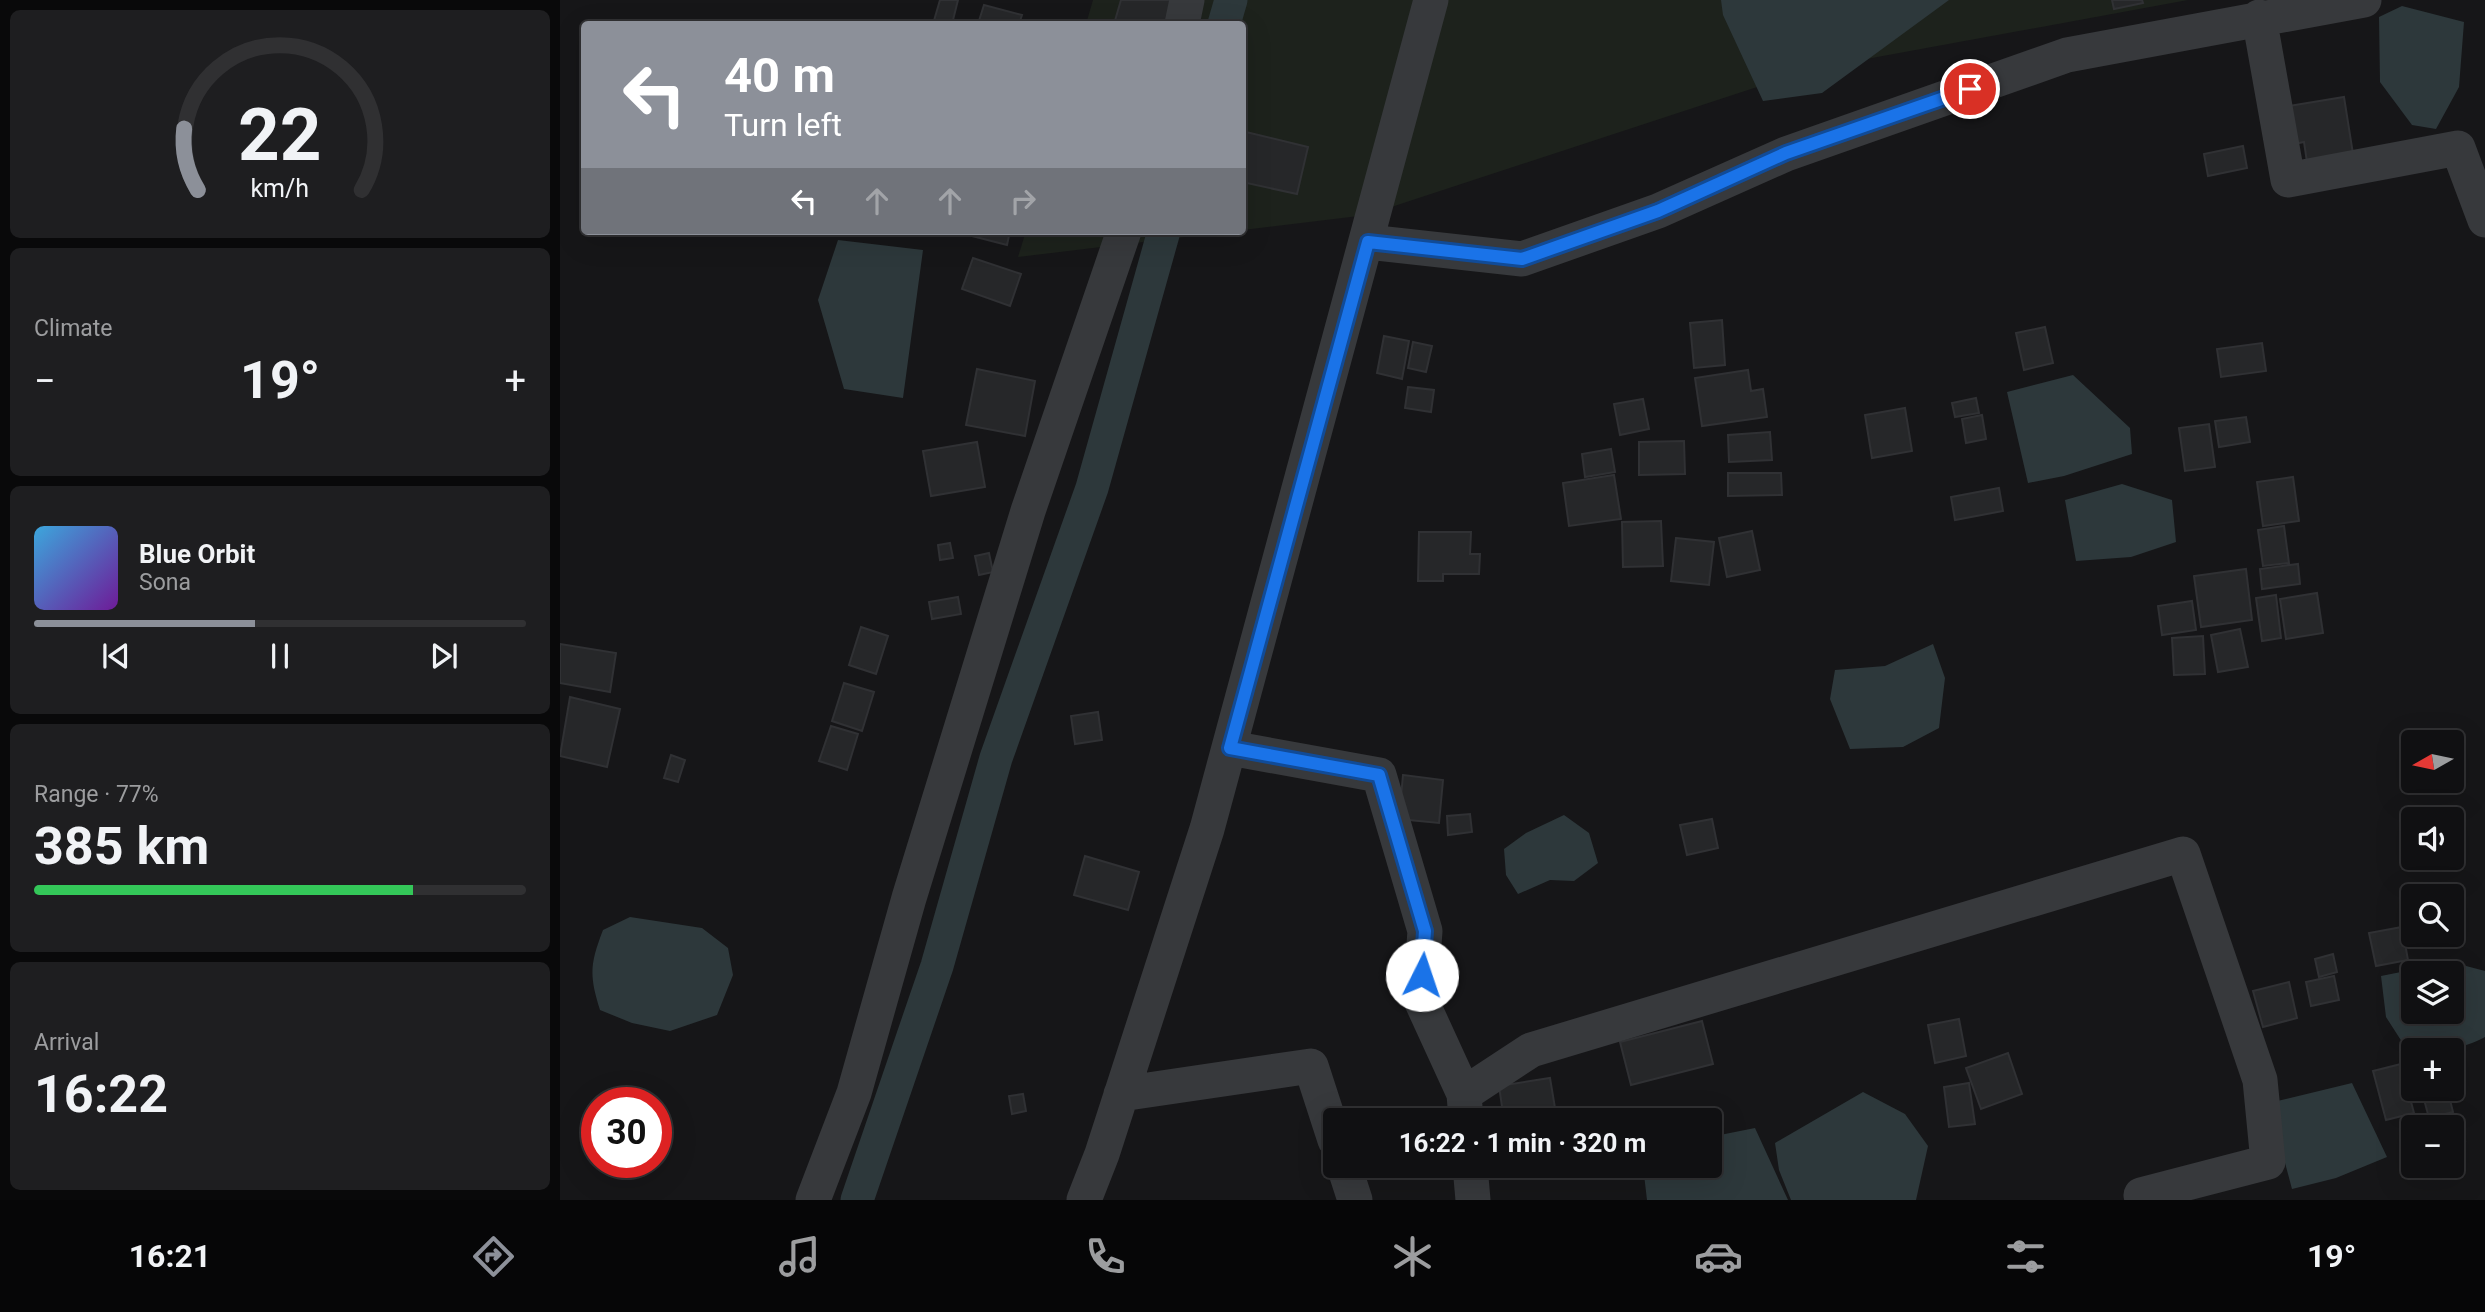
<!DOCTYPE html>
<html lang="en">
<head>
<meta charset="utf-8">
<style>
  :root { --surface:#101012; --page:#1e1e20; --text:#f1f3f6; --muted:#9c9d9f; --line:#303032; --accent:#8c9099 }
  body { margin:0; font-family:Roboto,sans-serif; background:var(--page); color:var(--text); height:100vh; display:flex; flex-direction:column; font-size:26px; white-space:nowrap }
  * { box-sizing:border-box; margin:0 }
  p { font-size:23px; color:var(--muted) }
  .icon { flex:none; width:38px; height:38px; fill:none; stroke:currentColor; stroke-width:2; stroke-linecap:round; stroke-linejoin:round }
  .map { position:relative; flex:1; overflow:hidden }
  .side { display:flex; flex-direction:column; gap:10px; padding:10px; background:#09090a; width:560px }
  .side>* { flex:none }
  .guide { position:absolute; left:21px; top:21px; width:665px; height:214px; border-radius:7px; box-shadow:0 7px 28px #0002,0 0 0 2px var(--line); background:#8c9099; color:#fff; overflow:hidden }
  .needle { width:46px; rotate:261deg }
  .controls { position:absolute; left:1841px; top:730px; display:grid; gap:14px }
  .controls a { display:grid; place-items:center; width:63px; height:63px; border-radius:7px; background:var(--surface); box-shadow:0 7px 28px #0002,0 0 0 2px var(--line); font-size:35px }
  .speed { position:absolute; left:21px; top:1087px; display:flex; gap:14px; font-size:35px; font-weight:700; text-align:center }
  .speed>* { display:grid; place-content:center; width:91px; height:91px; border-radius:50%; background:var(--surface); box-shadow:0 7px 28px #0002,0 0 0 2px var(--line); line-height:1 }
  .speed .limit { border:10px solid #d22; background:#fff; color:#111 }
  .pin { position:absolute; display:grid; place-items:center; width:60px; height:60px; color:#fff; margin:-30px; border:4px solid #fff; border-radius:50%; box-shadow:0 2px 7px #0007 }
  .me { position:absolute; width:77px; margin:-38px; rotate:4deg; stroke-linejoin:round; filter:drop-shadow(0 0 5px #0008) }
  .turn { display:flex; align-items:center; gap:24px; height:147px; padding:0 28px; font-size:32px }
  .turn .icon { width:91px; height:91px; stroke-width:2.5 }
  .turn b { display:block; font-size:49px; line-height:60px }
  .lanes { display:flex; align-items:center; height:66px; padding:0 28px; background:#0003; justify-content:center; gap:35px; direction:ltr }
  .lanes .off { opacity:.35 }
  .big { font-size:52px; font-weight:700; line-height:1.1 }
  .side .tile { flex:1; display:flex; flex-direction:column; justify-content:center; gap:10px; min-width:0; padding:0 24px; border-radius:10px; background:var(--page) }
  .side .dial { align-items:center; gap:0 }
  .dial svg { height:182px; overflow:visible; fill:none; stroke:var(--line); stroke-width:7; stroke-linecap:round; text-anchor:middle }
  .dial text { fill:var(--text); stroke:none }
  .song { display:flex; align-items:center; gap:21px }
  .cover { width:84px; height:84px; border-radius:10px; background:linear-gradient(135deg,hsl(200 70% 55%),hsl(280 70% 35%)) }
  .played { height:7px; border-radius:4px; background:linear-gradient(90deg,var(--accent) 45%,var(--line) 45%) }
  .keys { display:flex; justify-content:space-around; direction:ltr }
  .heat { display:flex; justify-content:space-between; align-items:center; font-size:38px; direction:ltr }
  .charge { height:10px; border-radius:5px; background:linear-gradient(90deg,#34c759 77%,var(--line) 0) }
  .trip { position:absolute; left:763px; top:1108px; width:399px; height:70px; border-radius:7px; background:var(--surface); box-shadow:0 7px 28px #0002,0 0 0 2px var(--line); font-weight:700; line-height:70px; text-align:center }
  .dock { display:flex; height:112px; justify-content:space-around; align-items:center; background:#060607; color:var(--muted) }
  .dock .icon { width:49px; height:49px }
  .dock .selected { color:var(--accent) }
  .dock b { font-size:32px; color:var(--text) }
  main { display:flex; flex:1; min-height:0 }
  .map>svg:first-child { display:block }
  .green { fill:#1d221c }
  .water { fill:#2d383b; fill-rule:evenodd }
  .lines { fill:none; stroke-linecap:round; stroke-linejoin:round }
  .canal { stroke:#2d383b; stroke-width:33 }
  .building { fill:#262729; stroke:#303134; stroke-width:2 }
  .street { stroke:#37393c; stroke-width:35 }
  .route-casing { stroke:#114b97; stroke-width:18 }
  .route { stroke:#1a73e8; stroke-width:12 }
</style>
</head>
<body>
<main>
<section class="side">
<div class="tile dial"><svg viewBox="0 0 100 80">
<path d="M14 69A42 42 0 1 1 86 69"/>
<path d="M14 69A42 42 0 0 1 8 42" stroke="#8c9099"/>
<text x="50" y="56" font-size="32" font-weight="700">22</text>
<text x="50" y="72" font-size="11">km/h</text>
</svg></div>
<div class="tile"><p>Climate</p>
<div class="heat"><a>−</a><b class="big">19°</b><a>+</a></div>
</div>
<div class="tile">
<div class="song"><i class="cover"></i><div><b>Blue Orbit</b><p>Sona</p></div></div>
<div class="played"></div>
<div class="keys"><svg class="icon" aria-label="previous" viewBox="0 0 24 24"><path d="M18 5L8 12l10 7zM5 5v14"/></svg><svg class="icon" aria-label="pause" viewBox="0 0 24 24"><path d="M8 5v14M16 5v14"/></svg><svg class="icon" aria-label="next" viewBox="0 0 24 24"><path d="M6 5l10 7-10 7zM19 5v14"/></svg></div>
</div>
<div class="tile"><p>Range · 77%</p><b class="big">385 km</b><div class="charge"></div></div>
<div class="tile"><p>Arrival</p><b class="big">16:22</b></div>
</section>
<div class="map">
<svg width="1925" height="1200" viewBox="0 0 1925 1200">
  <rect width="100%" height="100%" fill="#161618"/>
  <path class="green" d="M 533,0 L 1628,0 L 1252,69 L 807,215 L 683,230 L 682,24 L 526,24 Z
    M 466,231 L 675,231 L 458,257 Z"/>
  <path class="water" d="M 1161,0 L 1389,0 L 1262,93 L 1203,101 L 1163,15 Z
    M 1842,6 L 1904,22 L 1899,87 L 1876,129 L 1852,125 L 1820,82 L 1819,17 Z
    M 278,240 L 363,250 L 343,398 L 284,389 L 258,300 Z
    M 1513,375 L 1570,428 L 1572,454 L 1504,476 L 1468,483 L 1447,392 Z
    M 1562,484 L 1612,500 L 1616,542 L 1571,557 L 1516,561 L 1505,500 Z
    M 1373,644 L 1385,678 L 1379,728 L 1343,747 L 1290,749 L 1270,699 L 1275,670 L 1325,666 Z
    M 1004,815 L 1029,833 L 1038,863 L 1014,881 L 990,880 L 958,894 L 946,875 L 944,849 L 966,833 Z
    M 70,917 L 142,928 L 168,948 L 173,975 L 157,1015 L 110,1031 L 72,1023 L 40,1010 C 29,975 30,964 43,930 Z
    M 1891,962 L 1925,971 L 1925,1037 C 1902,1050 1879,1050 1853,1050 L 1853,1059 L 1826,1017 L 1821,976 ZM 1853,973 L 1892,973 L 1892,1012 L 1853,1012 Z
    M 1792,1083 L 1827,1157 L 1776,1178 L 1732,1189 L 1709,1103 Z
    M 1303,1092 L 1345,1114 L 1368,1146 L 1356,1200 L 1231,1200 L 1219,1170 L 1215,1143 Z
    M 1195,1128 L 1228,1200 L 1087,1200 L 1083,1166 L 1150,1166 L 1150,1137 Z"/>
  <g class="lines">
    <path class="canal" d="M 664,24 L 671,0
      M 297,1200 L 377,966 L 436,758 L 532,488 L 604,231"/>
  </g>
  <path class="building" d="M 380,0 L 398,0 L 392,24 L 373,24 Z
    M 561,0 L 612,0 L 607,24 L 554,24 Z
    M 1552,0 L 1582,0 L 1583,3 L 1554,9 Z
    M 424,5 L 462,15 L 459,24 L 418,24 Z
    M 1784,97 L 1793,154 L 1747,162 L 1744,142 L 1729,145 L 1723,107 Z
    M 686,132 L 748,147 L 737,194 L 682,182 L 682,148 Z
    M 1683,146 L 1687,168 L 1648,176 L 1644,154 Z
    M 409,231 L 450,231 L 447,245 L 408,235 Z
    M 413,258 L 461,274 L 450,306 L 402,289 Z
    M 1162,320 L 1165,365 L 1134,368 L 1130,323 Z
    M 1485,327 L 1493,363 L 1464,370 L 1456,333 Z
    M 824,336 L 849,341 L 842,379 L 817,373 Z
    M 853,342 L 872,346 L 866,372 L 848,368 Z
    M 1702,343 L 1706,371 L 1661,377 L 1657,349 Z
    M 417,369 L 475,381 L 465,436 L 406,425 Z
    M 1188,370 L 1191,391 L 1203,389 L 1207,417 L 1142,426 L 1135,378 Z
    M 848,387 L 874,390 L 871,412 L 845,408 Z
    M 1416,398 L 1419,413 L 1395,417 L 1392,403 Z
    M 1083,399 L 1089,429 L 1060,435 L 1054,404 Z
    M 1345,408 L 1352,451 L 1312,458 L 1305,415 Z
    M 1422,415 L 1426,439 L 1406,443 L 1402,419 Z
    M 1686,417 L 1690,442 L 1659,447 L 1655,421 Z
    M 1649,424 L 1655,467 L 1625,471 L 1619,428 Z
    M 1210,432 L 1212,460 L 1169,462 L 1168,435 Z
    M 1124,441 L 1125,474 L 1079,475 L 1079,442 Z
    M 417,442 L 425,487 L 371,496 L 363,451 Z
    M 1051,449 L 1055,472 L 1025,477 L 1022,454 Z
    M 1168,473 L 1221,473 L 1222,495 L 1168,496 Z
    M 1054,475 L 1061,519 L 1009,526 L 1003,483 Z
    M 1733,477 L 1739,521 L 1703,526 L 1697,482 Z
    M 1439,488 L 1443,511 L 1395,520 L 1391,497 Z
    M 1101,521 L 1103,566 L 1063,567 L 1062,522 Z
    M 1724,526 L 1729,563 L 1703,566 L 1698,530 Z
    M 1192,531 L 1200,570 L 1167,577 L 1159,538 Z
    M 859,532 L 911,532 L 910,554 L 920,554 L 919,574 L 883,574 L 883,581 L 858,581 Z
    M 1116,538 L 1154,542 L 1149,585 L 1111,581 Z
    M 390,543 L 393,558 L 380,560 L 378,545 Z
    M 429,553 L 433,572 L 419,575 L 415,556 Z
    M 1738,564 L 1740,584 L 1702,589 L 1700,569 Z
    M 1686,569 L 1692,620 L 1641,627 L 1634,576 Z
    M 1757,593 L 1763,633 L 1726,639 L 1720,599 Z
    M 1716,595 L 1721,638 L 1702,641 L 1696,598 Z
    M 398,597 L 401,614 L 372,619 L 369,602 Z
    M 1632,601 L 1636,630 L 1602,635 L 1598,606 Z
    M 301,627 L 328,636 L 316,674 L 289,665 Z
    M 1680,629 L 1688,667 L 1658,672 L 1651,635 Z
    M 1643,636 L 1645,674 L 1614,675 L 1612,638 Z
    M 0,644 L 56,653 L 50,692 L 0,683 Z
    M 284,683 L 314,692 L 302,731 L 272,721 Z
    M 10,697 L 60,709 L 47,767 L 0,756 Z
    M 538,712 L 542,740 L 515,744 L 511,716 Z
    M 271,726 L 298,734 L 287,770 L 259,761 Z
    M 111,755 L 125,760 L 118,782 L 104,778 Z
    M 843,775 L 883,780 L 879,823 L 839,819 Z
    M 910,814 L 912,832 L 888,835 L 887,816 Z
    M 1152,819 L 1158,848 L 1127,855 L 1120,825 Z
    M 525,856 L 579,872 L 568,910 L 514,895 Z
    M 1842,927 L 1848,960 L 1816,966 L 1809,933 Z
    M 1773,954 L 1777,972 L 1759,977 L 1755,959 Z
    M 1774,976 L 1779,1000 L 1751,1006 L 1746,982 Z
    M 1729,982 L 1737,1018 L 1703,1027 L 1693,991 Z
    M 1399,1019 L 1406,1056 L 1375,1063 L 1368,1025 Z
    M 1142,1021 L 1153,1064 L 1071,1085 L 1060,1042 Z
    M 1448,1053 L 1462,1094 L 1421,1109 L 1406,1068 Z
    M 1841,1064 L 1854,1113 L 1826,1120 L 1813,1071 Z
    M 990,1078 L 997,1120 L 944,1120 L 939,1086 Z
    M 1409,1083 L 1415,1124 L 1389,1127 L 1384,1087 Z
    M 1861,1088 L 1887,1088 L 1893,1112 L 1869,1118 Z
    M 463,1094 L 466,1111 L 452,1114 L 449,1096 Z
    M 896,1110 L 897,1120 L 871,1120 L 870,1114 Z
    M 1898,1121 L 1905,1141 L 1892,1145 L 1892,1127 L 1879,1127 Z"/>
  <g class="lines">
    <path class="street" d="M 1699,17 L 1728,180 L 1898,148 L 1925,220
      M 622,24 L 627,0
      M 808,242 L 962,259 L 1098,211 L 1226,154 L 1507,55 L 1804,0
      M 670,748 L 819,775 L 865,931 L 860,998 L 904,1094 L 906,1120
      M 561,1094 L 751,1066 L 775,1140
      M 904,1094 L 971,1050 L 1623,854 L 1700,1080 L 1708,1162 L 1581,1195 L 1582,1200
      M 784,1166 L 795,1200
      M 910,1166 L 913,1200
      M 253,1200 L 294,1093 L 349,898 L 468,511 L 564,231
      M 524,1200 L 542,1154 L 647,829 L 871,0"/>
  </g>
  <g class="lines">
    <defs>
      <path id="route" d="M 862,975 L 865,931 L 819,775 L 670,748 L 808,242 L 962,259 L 1098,211 L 1226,153 L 1410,89"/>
    </defs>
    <use href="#route" class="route-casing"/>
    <use href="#route" class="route"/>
  </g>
</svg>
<div class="controls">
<a><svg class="needle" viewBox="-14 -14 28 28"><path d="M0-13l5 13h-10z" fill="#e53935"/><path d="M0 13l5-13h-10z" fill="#9c9d9f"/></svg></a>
<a><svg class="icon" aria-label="sound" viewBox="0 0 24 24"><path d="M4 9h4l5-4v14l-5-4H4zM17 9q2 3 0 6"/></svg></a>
<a><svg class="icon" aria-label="search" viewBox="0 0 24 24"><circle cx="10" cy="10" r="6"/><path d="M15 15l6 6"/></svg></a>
<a><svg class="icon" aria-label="layers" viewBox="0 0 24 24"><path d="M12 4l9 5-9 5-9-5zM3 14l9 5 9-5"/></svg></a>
<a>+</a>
<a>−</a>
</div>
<div class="speed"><div class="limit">30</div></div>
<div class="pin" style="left:1410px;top:89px;background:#d93025"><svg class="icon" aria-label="arrive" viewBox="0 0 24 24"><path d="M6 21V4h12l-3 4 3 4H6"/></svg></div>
<svg class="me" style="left:862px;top:975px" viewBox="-20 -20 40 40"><circle r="19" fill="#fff"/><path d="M0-13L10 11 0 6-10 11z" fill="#1a73e8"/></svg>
<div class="trip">16:22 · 1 min · 320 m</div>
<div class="guide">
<div class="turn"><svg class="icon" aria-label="left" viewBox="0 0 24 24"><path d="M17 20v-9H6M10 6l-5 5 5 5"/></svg><div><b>40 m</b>Turn left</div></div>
<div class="lanes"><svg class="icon" aria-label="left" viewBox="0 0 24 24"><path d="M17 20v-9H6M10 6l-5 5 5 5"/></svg><svg class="icon off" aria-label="ahead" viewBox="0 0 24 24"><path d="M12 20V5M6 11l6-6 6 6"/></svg><svg class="icon off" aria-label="ahead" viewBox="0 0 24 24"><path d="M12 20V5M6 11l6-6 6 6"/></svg><svg class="icon off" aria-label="right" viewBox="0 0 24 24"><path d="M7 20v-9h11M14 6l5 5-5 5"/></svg></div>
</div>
</div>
</main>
<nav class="dock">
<b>16:21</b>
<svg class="icon selected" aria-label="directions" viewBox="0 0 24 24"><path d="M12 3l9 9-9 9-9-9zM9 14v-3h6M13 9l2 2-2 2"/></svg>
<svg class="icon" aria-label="music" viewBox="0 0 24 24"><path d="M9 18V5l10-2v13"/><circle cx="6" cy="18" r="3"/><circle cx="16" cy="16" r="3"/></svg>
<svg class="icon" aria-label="phone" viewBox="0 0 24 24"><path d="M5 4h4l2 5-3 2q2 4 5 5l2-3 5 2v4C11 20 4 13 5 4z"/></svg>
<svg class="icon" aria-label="climate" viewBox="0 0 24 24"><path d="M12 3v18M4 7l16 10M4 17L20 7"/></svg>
<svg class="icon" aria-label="car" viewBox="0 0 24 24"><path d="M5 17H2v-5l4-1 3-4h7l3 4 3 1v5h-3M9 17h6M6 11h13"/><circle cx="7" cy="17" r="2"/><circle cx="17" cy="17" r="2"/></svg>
<svg class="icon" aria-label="filters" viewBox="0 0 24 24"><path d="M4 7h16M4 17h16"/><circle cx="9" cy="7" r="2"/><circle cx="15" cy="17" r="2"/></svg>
<b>19°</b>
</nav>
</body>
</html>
